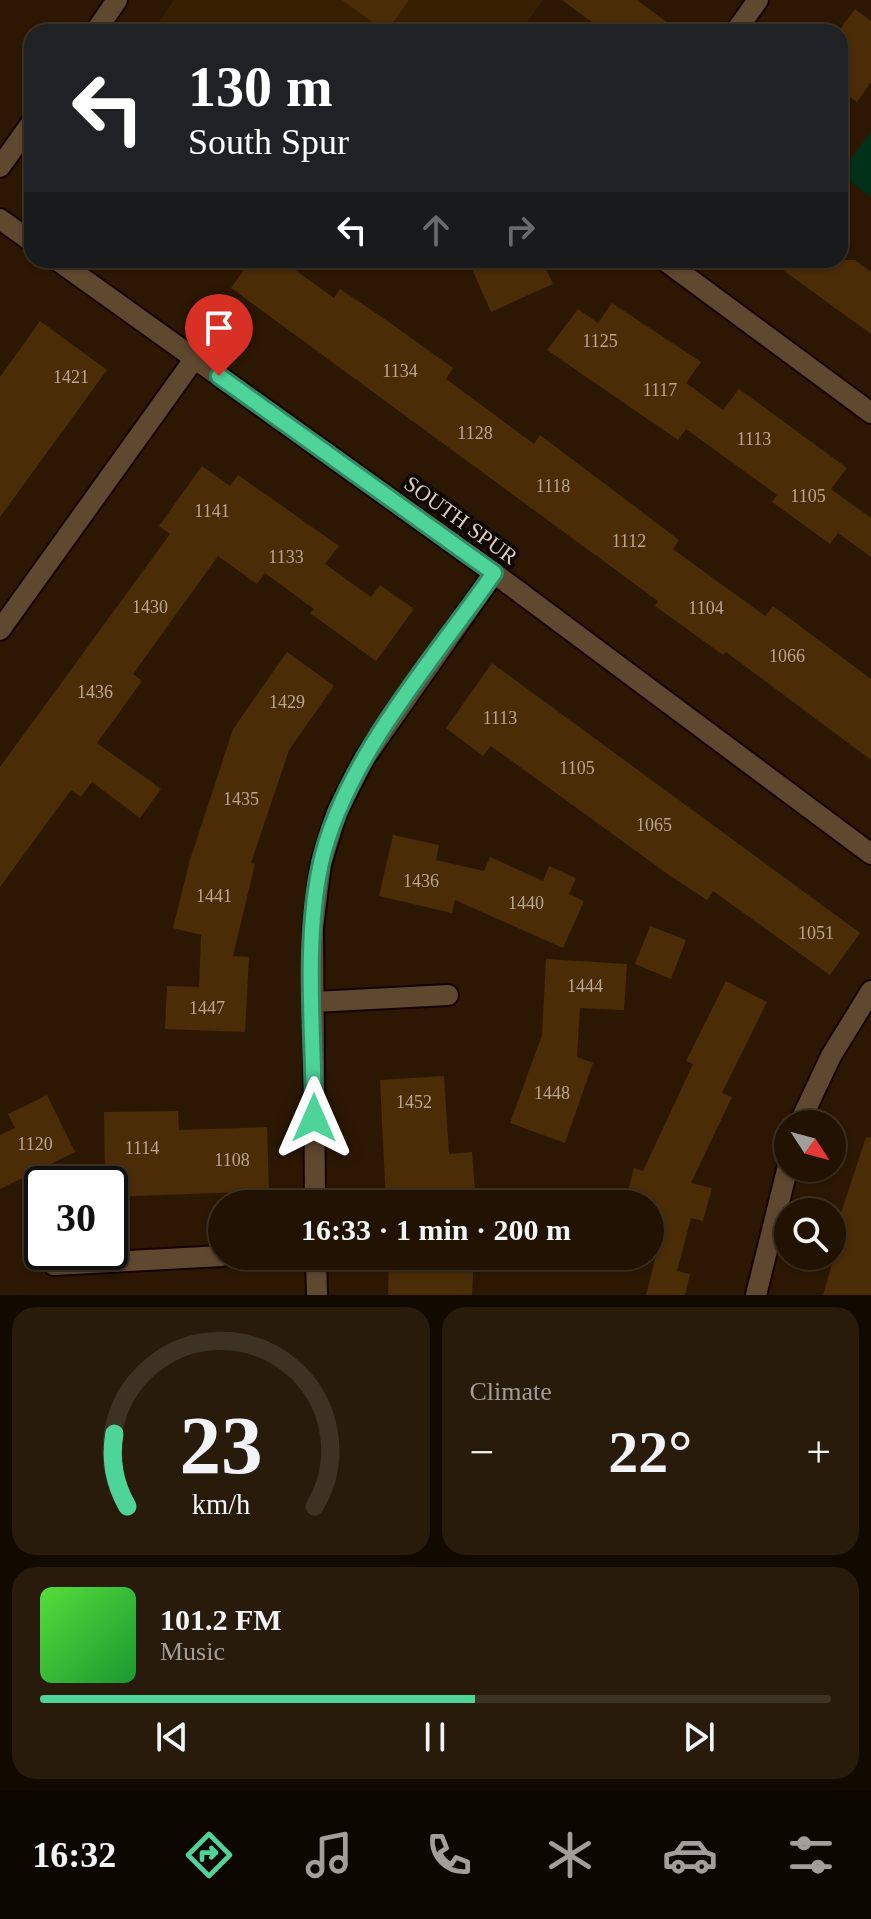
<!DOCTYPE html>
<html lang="en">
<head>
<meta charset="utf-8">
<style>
  :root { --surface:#211202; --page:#291b0c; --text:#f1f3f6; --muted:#a29e99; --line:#3e3224; --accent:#4ed399 }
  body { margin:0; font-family:Georgia,serif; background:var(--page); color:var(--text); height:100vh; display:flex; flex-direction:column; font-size:30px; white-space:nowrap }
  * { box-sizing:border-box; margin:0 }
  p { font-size:26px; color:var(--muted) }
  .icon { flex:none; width:44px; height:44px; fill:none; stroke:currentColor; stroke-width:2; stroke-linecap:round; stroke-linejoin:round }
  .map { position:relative; height:1295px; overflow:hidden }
  .drawer { display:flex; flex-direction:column; gap:12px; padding:12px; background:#120a01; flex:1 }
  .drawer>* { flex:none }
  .top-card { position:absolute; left:24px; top:24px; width:824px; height:244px; border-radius:24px; box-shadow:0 2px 6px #0004,0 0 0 2px var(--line); background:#202124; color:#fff; overflow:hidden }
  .needle { width:52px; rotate:126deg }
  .controls { position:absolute; left:774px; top:1110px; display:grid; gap:16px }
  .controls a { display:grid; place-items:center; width:72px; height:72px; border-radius:50%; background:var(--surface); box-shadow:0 2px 6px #0004,0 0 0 2px var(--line); font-size:40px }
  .speed { position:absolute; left:24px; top:1166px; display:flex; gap:16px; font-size:40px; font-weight:700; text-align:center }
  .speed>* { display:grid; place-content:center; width:104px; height:104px; border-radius:50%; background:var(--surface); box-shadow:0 2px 6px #0004,0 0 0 2px var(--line); line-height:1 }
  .speed .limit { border:4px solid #111; border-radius:12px; background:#fff; color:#111 }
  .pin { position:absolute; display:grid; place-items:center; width:68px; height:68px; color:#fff; margin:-82px -34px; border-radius:50% 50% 50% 0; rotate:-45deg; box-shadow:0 0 8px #0007 }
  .pin .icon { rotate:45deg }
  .me { position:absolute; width:88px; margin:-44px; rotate:0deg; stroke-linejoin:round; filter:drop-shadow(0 0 6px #0008) }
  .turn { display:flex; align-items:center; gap:28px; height:168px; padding:0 32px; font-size:36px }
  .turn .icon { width:104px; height:104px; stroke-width:2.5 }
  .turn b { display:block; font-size:56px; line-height:68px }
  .lanes { display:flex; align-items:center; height:76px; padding:0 32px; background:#0003; justify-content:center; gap:40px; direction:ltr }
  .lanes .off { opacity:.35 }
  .big { font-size:60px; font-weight:600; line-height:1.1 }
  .drawer .tile { flex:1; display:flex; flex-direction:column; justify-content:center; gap:12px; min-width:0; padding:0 28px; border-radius:24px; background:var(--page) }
  .drawer .dial { align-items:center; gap:0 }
  .dial svg { height:208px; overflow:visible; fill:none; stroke:var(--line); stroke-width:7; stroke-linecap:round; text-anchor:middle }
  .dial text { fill:var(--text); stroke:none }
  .song { display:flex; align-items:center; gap:24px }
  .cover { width:96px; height:96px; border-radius:12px; background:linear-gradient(135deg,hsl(110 70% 55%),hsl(130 70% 35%)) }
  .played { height:8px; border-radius:4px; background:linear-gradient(90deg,var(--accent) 55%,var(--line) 55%) }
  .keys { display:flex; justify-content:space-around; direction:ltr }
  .heat { display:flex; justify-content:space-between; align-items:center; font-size:44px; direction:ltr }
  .drawer .tiles { flex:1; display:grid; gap:12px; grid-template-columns:1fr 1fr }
  .tile:last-child { grid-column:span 2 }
  .trip { position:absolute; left:208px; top:1190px; width:456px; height:80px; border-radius:40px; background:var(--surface); box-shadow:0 2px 6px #0004,0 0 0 2px var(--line); font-weight:600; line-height:80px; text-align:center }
  .menu { display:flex; height:128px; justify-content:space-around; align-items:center; background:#0d0701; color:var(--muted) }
  .menu .icon { width:56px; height:56px }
  .menu .current { color:var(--accent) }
  .menu b { font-size:36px; color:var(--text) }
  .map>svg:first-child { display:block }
  .built { fill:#391f01 }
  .green { fill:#013018 }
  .building { fill:#4a2c07 }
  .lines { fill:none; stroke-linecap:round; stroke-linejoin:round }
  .street-casing { stroke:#140300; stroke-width:24 }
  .secondary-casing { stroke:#140300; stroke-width:24 }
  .street { stroke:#5f4830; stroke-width:20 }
  .secondary { stroke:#5f4830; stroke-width:20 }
  .route-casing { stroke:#338963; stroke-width:20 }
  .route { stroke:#4ed399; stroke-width:14 }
  .labels { text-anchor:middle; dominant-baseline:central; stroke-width:8; stroke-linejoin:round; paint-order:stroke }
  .number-label { font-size:18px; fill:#b8a692 }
  .street-label { font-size:22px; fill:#ddcec1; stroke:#0e0601 }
</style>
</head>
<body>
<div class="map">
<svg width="871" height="1295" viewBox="0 0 871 1295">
  <rect width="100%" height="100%" fill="#2c1802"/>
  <path class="built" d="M 174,0 L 543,0 L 520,32 L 152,32 Z"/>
  <path class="green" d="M 871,131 L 871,197 L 840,174 Z"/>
  <path class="building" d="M 342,0 L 409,0 L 386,32 Z
    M 562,0 L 637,0 L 680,32 L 605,32 Z
    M 855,9 L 871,21 L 871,82 L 857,102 L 840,90 L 840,29 Z
    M 251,260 L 281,260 L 334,298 L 340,289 L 386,320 L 453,368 L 446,379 L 534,444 L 540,435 L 679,540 L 673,549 L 765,616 L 773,606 L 871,679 L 871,760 L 726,652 L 723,655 L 655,606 L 658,601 L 231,288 Z
    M 468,260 L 542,260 L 553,284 L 491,312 Z
    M 769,260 L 855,260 L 871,272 L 871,334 Z
    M 612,303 L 701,362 L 686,383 L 723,410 L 739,389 L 847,468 L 831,489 L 871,518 L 871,557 L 838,533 L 830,544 L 772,502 L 777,495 L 686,429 L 678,440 L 547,350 L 578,309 L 598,323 Z
    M 40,321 L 107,370 L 0,517 L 0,377 Z
    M 202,466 L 230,486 L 238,475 L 339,546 L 325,564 L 371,597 L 380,585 L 414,609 L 376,661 L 310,613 L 314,609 L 265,573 L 257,584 L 218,556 L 133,674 L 142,681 L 97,743 L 161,789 L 140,818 L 92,782 L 81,797 L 71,790 L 0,887 L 0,767 L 170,534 L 159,526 Z
    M 287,652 L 334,686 L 289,750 L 251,863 L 255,864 L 233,956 L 249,957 L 245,1032 L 165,1029 L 167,986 L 199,987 L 201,935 L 173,928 L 190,860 L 233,729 Z
    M 492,663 L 860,933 L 830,975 L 713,891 L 707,900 L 669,875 L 491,746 L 483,756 L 446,728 Z
    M 393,835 L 439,845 L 436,860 L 484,871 L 490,857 L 543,881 L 549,866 L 576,878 L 569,894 L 584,901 L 563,948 L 455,900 L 452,913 L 379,896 Z
    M 650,926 L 686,940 L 671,979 L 635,964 Z
    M 546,959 L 627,964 L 624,1010 L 580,1008 L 577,1057 L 593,1063 L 565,1143 L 510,1123 L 542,1035 Z
    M 726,981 L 767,1002 L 722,1093 L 732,1097 L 691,1183 L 712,1188 L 703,1221 L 691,1218 L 677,1271 L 690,1274 L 685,1295 L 646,1295 L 659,1244 L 650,1242 L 650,1204 L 625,1204 L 634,1168 L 643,1171 L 693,1064 L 686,1061 Z
    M 444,1076 L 449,1154 L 472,1152 L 476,1204 L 386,1204 L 380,1080 Z
    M 47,1095 L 75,1152 L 0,1189 L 0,1135 L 15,1128 L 8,1114 Z
    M 178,1111 L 179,1130 L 267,1127 L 269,1191 L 110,1197 L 110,1184 L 105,1184 L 104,1112 Z
    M 866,1137 L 871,1138 L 871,1295 L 823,1295 L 845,1221 L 839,1219 Z
    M 389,1256 L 474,1256 L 472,1295 L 388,1295 Z"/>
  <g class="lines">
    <defs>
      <path id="street" d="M 735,32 L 758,0
        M 0,219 L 32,242
        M 57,260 L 494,573 L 871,854
        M 664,260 L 871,413
        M 0,630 L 195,358
        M 314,1002 L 448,995
        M 799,1124 L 831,1056 L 871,991
        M 315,1204 L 313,928 L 321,864 L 337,812 L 364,759 L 494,573
        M 316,1256 L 317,1295
        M 54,1265 L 222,1256
        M 756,1295 L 788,1166"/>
      <path id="secondary" d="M 95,32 L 117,0
        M 0,167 L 32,122"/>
    </defs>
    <use href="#street" class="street-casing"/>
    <use href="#secondary" class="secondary-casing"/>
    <use href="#street" class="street"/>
    <use href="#secondary" class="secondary"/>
  </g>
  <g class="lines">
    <defs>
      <path id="route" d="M 219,376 L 494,573 C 434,659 344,760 321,863 C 303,944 314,1035 314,1118"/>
    </defs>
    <use href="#route" class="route-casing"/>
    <use href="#route" class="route"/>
  </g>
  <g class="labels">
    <g class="number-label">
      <text x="600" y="341">1125</text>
      <text x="400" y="371">1134</text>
      <text x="71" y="377">1421</text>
      <text x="660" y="390">1117</text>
      <text x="475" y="433">1128</text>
      <text x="754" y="439">1113</text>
      <text x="553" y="486">1118</text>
      <text x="808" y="496">1105</text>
      <text x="212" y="511">1141</text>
      <text x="629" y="541">1112</text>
      <text x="286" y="557">1133</text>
      <text x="150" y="607">1430</text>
      <text x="706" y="608">1104</text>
      <text x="787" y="656">1066</text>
      <text x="95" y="692">1436</text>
      <text x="287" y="702">1429</text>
      <text x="500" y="718">1113</text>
      <text x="577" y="768">1105</text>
      <text x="241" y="799">1435</text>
      <text x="654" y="825">1065</text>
      <text x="421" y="881">1436</text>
      <text x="214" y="896">1441</text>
      <text x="526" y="903">1440</text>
      <text x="816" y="933">1051</text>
      <text x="585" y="986">1444</text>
      <text x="207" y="1008">1447</text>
      <text x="552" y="1093">1448</text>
      <text x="414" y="1102">1452</text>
      <text x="35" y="1144">1120</text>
      <text x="142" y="1148">1114</text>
      <text x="232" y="1160">1108</text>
    </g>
    <g class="street-label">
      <text transform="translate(461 520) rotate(36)">SOUTH SPUR</text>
    </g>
  </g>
</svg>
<div class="controls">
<a><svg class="needle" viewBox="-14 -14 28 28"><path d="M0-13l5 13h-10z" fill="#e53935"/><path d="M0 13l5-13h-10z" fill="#a29e99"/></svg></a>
<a><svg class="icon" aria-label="search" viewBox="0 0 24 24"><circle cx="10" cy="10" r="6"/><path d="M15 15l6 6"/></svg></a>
</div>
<div class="speed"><div class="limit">30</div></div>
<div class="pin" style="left:219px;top:376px;background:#d93025"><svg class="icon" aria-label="arrive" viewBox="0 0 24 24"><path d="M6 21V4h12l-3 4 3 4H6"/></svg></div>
<svg class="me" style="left:314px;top:1118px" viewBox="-20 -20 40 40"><path d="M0-17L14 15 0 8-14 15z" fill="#4ed399" stroke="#fff" stroke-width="4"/></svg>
<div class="trip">16:33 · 1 min · 200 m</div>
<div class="top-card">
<div class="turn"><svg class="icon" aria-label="left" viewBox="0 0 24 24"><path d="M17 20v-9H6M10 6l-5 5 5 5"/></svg><div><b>130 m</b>South Spur</div></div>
<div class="lanes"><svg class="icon" aria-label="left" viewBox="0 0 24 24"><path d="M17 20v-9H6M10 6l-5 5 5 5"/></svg><svg class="icon off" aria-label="ahead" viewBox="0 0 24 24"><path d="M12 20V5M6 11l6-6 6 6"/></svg><svg class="icon off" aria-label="right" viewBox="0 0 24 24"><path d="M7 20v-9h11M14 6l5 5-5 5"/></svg></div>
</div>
</div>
<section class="drawer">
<div class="tiles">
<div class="tile dial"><svg viewBox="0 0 100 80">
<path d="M14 69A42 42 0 1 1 86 69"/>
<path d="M14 69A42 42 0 0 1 9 41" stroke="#4ed399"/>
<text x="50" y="56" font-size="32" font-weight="700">23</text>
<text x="50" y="72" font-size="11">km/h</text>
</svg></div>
<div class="tile"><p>Climate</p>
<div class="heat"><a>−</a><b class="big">22°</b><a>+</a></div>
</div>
<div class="tile">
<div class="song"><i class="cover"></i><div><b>101.2 FM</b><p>Music</p></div></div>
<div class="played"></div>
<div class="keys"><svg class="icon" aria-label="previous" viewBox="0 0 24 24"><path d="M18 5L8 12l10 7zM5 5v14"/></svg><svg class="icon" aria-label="pause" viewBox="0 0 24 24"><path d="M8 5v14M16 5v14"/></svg><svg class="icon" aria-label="next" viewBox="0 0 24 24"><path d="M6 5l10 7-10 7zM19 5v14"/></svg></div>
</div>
</div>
</section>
<nav class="menu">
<b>16:32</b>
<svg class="icon current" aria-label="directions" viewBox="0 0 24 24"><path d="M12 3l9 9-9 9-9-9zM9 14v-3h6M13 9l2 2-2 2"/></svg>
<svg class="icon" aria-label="music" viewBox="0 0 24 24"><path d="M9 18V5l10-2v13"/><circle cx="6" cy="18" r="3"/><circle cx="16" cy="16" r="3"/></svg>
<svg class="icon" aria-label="phone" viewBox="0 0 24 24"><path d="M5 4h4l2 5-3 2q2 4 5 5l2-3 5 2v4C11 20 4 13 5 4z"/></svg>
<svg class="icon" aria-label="climate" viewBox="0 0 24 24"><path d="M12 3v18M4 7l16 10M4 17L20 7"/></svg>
<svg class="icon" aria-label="car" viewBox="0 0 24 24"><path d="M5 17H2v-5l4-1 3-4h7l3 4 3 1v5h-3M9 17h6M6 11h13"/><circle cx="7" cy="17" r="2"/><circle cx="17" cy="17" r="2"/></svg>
<svg class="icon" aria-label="filters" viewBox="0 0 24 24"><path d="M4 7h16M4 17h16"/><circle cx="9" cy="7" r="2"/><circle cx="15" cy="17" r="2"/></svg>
</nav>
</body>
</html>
